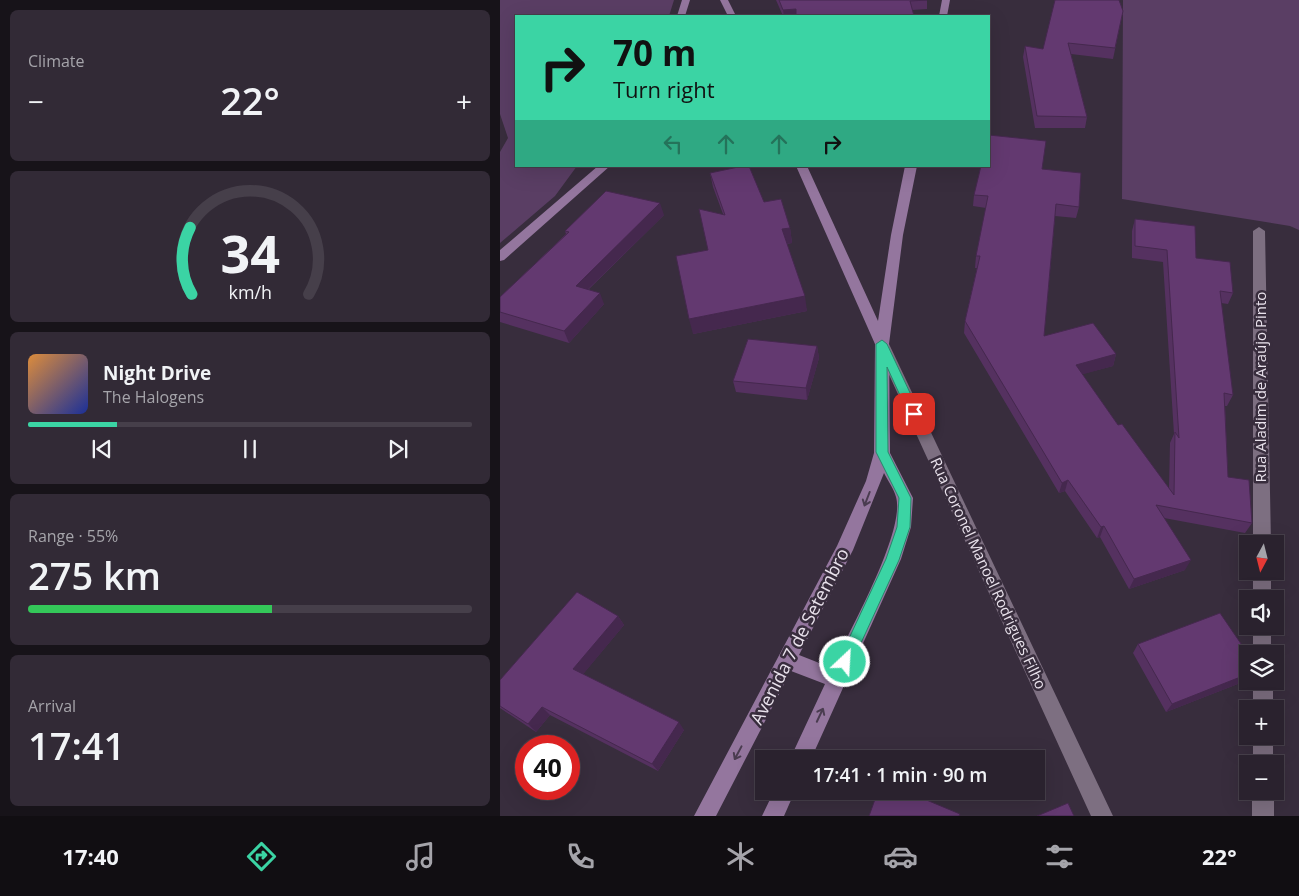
<!DOCTYPE html>
<html lang="en">
<head>
<meta charset="utf-8">
<style>
  :root { --surface:#2a222e; --page:#322a36; --text:#f1f3f6; --muted:#a5a4aa; --line:#463f4a; --accent:#3bd4a4 }
  body { margin:0; font-family:"Open Sans",sans-serif; background:var(--page); color:var(--text); height:100vh; display:flex; flex-direction:column; font-size:19px; white-space:nowrap }
  * { box-sizing:border-box; margin:0 }
  p { font-size:16px; color:var(--muted) }
  .icon { flex:none; width:28px; height:28px; fill:none; stroke:currentColor; stroke-width:2; stroke-linecap:round; stroke-linejoin:round }
  .map { position:relative; flex:1; overflow:hidden }
  .panel { display:flex; flex-direction:column; gap:10px; padding:10px; background:#171319; width:500px }
  .panel>* { flex:none }
  .guide { position:absolute; left:15px; top:15px; width:475px; height:152px; border-radius:0px; box-shadow:0 5px 20px #0002,0 0 0 1px var(--line); background:#3bd4a4; color:#111; overflow:hidden }
  .needle { width:32px; rotate:187deg }
  .fabs { position:absolute; left:739px; top:535px; display:grid; gap:10px }
  .fabs a { display:grid; place-items:center; width:45px; height:45px; border-radius:0px; background:var(--surface); box-shadow:0 5px 20px #0002,0 0 0 1px var(--line); font-size:25px }
  .speed { position:absolute; left:15px; top:735px; display:flex; gap:10px; font-size:25px; font-weight:700; text-align:center }
  .speed>* { display:grid; place-content:center; width:65px; height:65px; border-radius:50%; background:var(--surface); box-shadow:0 5px 20px #0002,0 0 0 1px var(--line); line-height:1 }
  .speed .limit { border:8px solid #d22; background:#fff; color:#111 }
  .pin { position:absolute; display:grid; place-items:center; width:42px; height:42px; color:#fff; margin:-21px; border-radius:10px; box-shadow:0 2px 8px #0006 }
  .me { position:absolute; width:55px; margin:-28px; rotate:25deg; stroke-linejoin:round; filter:drop-shadow(0 0 4px #0008) }
  .turn { display:flex; align-items:center; gap:18px; height:105px; padding:0 15px; font-size:22px }
  .turn .icon { width:65px; height:65px; stroke-width:2.5 }
  .turn b { display:block; font-size:35px; line-height:42px }
  .lanes { display:flex; align-items:center; height:48px; padding:0 15px; background:#0003; justify-content:center; gap:25px; direction:ltr }
  .lanes .off { opacity:.35 }
  .big { font-size:38px; font-weight:600; line-height:1.1 }
  .panel .tile { flex:1; display:flex; flex-direction:column; justify-content:center; gap:8px; min-width:0; padding:0 18px; border-radius:8px; background:var(--page) }
  .panel .dial { align-items:center; gap:0 }
  .dial svg { height:130px; overflow:visible; fill:none; stroke:var(--line); stroke-width:7; stroke-linecap:round; text-anchor:middle }
  .dial text { fill:var(--text); stroke:none }
  .song { display:flex; align-items:center; gap:15px }
  .cover { width:60px; height:60px; border-radius:8px; background:linear-gradient(135deg,hsl(30 70% 55%),hsl(230 70% 35%)) }
  .played { height:5px; border-radius:2px; background:linear-gradient(90deg,var(--accent) 20%,var(--line) 20%) }
  .keys { display:flex; justify-content:space-around; direction:ltr }
  .heat { display:flex; justify-content:space-between; align-items:center; font-size:28px; direction:ltr }
  .charge { height:8px; border-radius:4px; background:linear-gradient(90deg,#34c759 55%,var(--line) 0) }
  .trip { position:absolute; left:255px; top:750px; width:290px; height:50px; border-radius:0px; background:var(--surface); box-shadow:0 5px 20px #0002,0 0 0 1px var(--line); font-weight:600; line-height:50px; text-align:center }
  .dock { display:flex; height:80px; justify-content:space-around; align-items:center; background:#110e12; color:var(--muted) }
  .dock .icon { width:35px; height:35px }
  .dock .active { color:var(--accent) }
  .dock b { font-size:22px; color:var(--text) }
  main { display:flex; flex:1; min-height:0 }
  .map>svg:first-child { display:block }
  .green { fill:#5a3e64 }
  .lines { fill:none; stroke-linecap:round; stroke-linejoin:round }
  .street { fill:#7d6f81; fill-rule:evenodd }
  .secondary { fill:#94769e; fill-rule:evenodd }
  .wall { fill:#553160 }
  .shaded-wall { fill:#45284e }
  .building { fill:#633970; stroke:#45284e }
  .oneway { stroke:#4a3c50 }
  .route { fill:#3bd4a4; stroke:#268a6b }
  .labels { text-anchor:middle; dominant-baseline:central; stroke-width:5; stroke-linejoin:round; paint-order:stroke }
  .street-label { font-size:15px; fill:#e9e2ec; stroke:#382d3d }
  .near-street-label { font-size:18px; fill:#e9e2ec; stroke:#382d3d }
</style>
</head>
<body>
<main>
<section class="panel">
<div class="tile"><p>Climate</p>
<div class="heat"><a>−</a><b class="big">22°</b><a>+</a></div>
</div>
<div class="tile dial"><svg viewBox="0 0 100 80">
<path d="M14 69A42 42 0 1 1 86 69"/>
<path d="M14 69A42 42 0 0 1 13 28" stroke="#3bd4a4"/>
<text x="50" y="56" font-size="32" font-weight="700">34</text>
<text x="50" y="72" font-size="11">km/h</text>
</svg></div>
<div class="tile">
<div class="song"><i class="cover"></i><div><b>Night Drive</b><p>The Halogens</p></div></div>
<div class="played"></div>
<div class="keys"><svg class="icon" aria-label="previous" viewBox="0 0 24 24"><path d="M18 5L8 12l10 7zM5 5v14"/></svg><svg class="icon" aria-label="pause" viewBox="0 0 24 24"><path d="M8 5v14M16 5v14"/></svg><svg class="icon" aria-label="next" viewBox="0 0 24 24"><path d="M6 5l10 7-10 7zM19 5v14"/></svg></div>
</div>
<div class="tile"><p>Range · 55%</p><b class="big">275 km</b><div class="charge"></div></div>
<div class="tile"><p>Arrival</p><b class="big">17:41</b></div>
</section>
<div class="map">
<svg width="799" height="816" viewBox="0 0 799 816">
  <rect width="100%" height="100%" fill="#382d3d"/>
  <path class="green" d="M 0,0 L 174,0 L 169,16 L 16,16 L 16,166 L 77,166 L 55,196 L 0,243 L 0,152 L 8,138 L 0,114 Z
    M 623,0 L 799,0 L 799,230 L 790,226 L 622,199 Z"/>
  <g class="lines">
    <path class="street" d="M 759,227 L 765,231 L 771,544 L 753,544 L 753,231 Z
      M 382,339 L 389,344 L 613,816 L 591,816 L 375,344 Z
      M 753,571 L 771,571 L 771,599 L 753,599 Z
      M 753,626 L 771,626 L 771,654 L 753,654 Z
      M 753,681 L 773,681 L 773,709 L 753,709 Z
      M 753,736 L 773,736 L 773,764 L 753,764 Z
      M 752,791 L 774,791 L 774,816 L 752,816 Z"/>
    <path class="secondary" d="M 182,0 L 190,0 L 185,16 L 177,16 Z
      M 220,0 L 228,0 L 236,16 L 228,16 Z
      M 442,0 L 450,0 L 447,16 L 439,16 Z
      M 98,166 L 110,166 L 4,260 L 0,261 L 0,250 Z
      M 296,166 L 307,166 L 378,321 L 391,235 L 405,166 L 417,166 L 403,235 L 389,344 L 390,453 L 413,498 L 411,527 L 401,559 L 311,759 L 290,759 L 325,684 L 291,671 L 216,816 L 194,816 L 337,546 L 366,481 L 374,453 L 375,344 ZM 384,473 C 388,481 394,489 396,497 C 406,531 348,634 332,668 L 299,655 L 353,550 Z
      M 274,791 L 295,791 L 284,816 L 262,816 Z"/>
  </g>
  <path class="wall" d="M 276,0 L 427,0 L 427,9 L 412,10 L 414,16 L 283,16 Z
    M 623,11 L 613,59 L 571,54 L 587,117 L 585,128 L 535,128 L 523,57 L 525,46 L 543,49 Z
    M 542,169 L 579,207 L 576,218 L 555,216 L 544,336 L 616,354 L 613,366 L 582,374 L 618,425 L 669,488 L 670,443 L 674,434 L 663,262 L 632,258 L 632,231 L 635,219 L 696,258 L 733,293 L 728,304 L 721,303 L 733,395 L 727,406 L 725,406 L 728,477 L 752,523 L 745,533 L 664,518 L 685,570 L 629,589 L 600,537 L 597,538 L 565,491 L 559,493 L 464,333 L 465,321 L 477,268 L 475,268 L 476,256 L 486,208 L 473,206 L 474,195 Z
    M 210,173 L 264,202 L 290,228 L 292,243 L 287,244 L 307,311 L 193,334 L 208,250 L 223,214 L 213,187 Z
    M 164,215 L 89,289 L 104,304 L 69,343 L 0,322 L 0,297 L 66,234 L 65,231 Z
    M 317,346 L 319,358 L 307,400 L 236,392 L 233,381 Z
    M 118,616 L 124,625 L 83,674 L 184,730 L 158,771 L 50,715 L 36,732 L 0,708 L 0,680 Z
    M 638,644 L 748,654 L 748,680 L 666,712 L 633,653 Z"/>
  <path class="shaded-wall" d="M 296,9 L 297,16 L 284,16 L 283,10 Z
    M 160,203 L 164,215 L 80,297 L 76,286 Z
    M 290,228 L 292,243 L 285,244 L 282,229 Z
    M 100,293 L 104,304 L 69,343 L 64,331 Z
    M 305,296 L 307,311 L 193,334 L 189,319 Z
    M 317,346 L 319,358 L 307,400 L 306,388 Z
    M 616,354 L 613,366 L 573,377 L 576,365 Z
    M 568,480 L 565,491 L 559,493 L 562,483 Z
    M 604,526 L 600,537 L 597,538 L 601,527 Z
    M 691,560 L 685,570 L 629,589 L 634,579 Z
    M 118,616 L 124,625 L 80,678 L 73,669 Z
    M 748,674 L 748,680 L 666,712 L 672,704 Z
    M 42,707 L 50,715 L 36,732 L 28,724 Z
    M 179,722 L 184,730 L 158,771 L 152,764 Z"/>
  <path class="building" d="M 279,0 L 427,0 L 410,1 L 414,16 L 296,16 L 296,9 L 283,10 Z
    M 555,0 L 619,0 L 623,11 L 615,48 L 568,43 L 587,117 L 537,116 L 525,46 L 543,49 Z
    M 489,135 L 546,141 L 542,169 L 581,173 L 579,207 L 556,204 L 544,336 L 593,323 L 616,354 L 576,365 L 618,425 L 622,424 L 674,495 L 675,432 L 679,438 L 667,250 L 635,246 L 635,219 L 695,226 L 696,258 L 730,262 L 733,293 L 720,291 L 733,395 L 724,393 L 728,477 L 749,480 L 752,523 L 656,505 L 691,560 L 634,579 L 604,526 L 601,527 L 568,480 L 562,483 L 465,321 L 480,256 L 476,256 L 488,196 L 474,195 L 481,166 L 489,166 Z
    M 243,166 L 249,166 L 264,202 L 281,199 L 290,228 L 282,229 L 305,296 L 189,319 L 176,256 L 208,250 L 199,209 L 225,215 L 210,173 Z
    M 106,191 L 160,203 L 76,286 L 100,293 L 64,331 L 0,312 L 0,297 L 69,232 L 65,231 Z
    M 248,339 L 317,346 L 306,388 L 233,381 Z
    M 77,592 L 118,616 L 73,669 L 179,722 L 152,764 L 42,707 L 28,724 L 0,706 L 0,680 Z
    M 720,613 L 748,654 L 748,674 L 672,704 L 638,644 Z
    M 378,791 L 405,791 L 460,814 L 459,816 L 369,816 Z
    M 568,803 L 574,816 L 537,816 Z"/>
  <defs><path id="oneway-shaft" d="M-6 0H5M1.5-3L5.5 0L1.5 3" fill="none" stroke-width="1.6" stroke-linecap="round" stroke-linejoin="round" transform="scale(1.25)"/></defs>
  <g class="oneway">
    <use href="#oneway-shaft" transform="translate(367 499) rotate(111)"/>
    <use href="#oneway-shaft" transform="translate(320 715) rotate(-65)"/>
    <use href="#oneway-shaft" transform="translate(238 753) rotate(118)"/>
  </g>
  <path class="route" d="M 382,340 L 387,344 L 420,414 L 418,417 L 410,417 L 387,367 L 388,452 L 411,498 L 410,527 L 399,560 L 350,667 L 345,669 L 340,667 L 338,662 L 386,559 L 397,527 L 399,498 L 376,452 L 376,344 Z"/>
  <g class="labels">
    <g class="street-label">
      <text transform="translate(760 387) rotate(-90)">Rua Aladim de Araújo Pinto</text>
      <text transform="translate(489 573) rotate(65)">Rua Coronel Manoel Rodrigues Filho</text>
    </g>
    <g class="near-street-label">
      <text transform="translate(299 636) rotate(-63)">Avenida 7 de Setembro</text>
    </g>
  </g>
</svg>
<div class="fabs">
<a><svg class="needle" viewBox="-14 -14 28 28"><path d="M0-13l5 13h-10z" fill="#e53935"/><path d="M0 13l5-13h-10z" fill="#a5a4aa"/></svg></a>
<a><svg class="icon" aria-label="sound" viewBox="0 0 24 24"><path d="M4 9h4l5-4v14l-5-4H4zM17 9q2 3 0 6"/></svg></a>
<a><svg class="icon" aria-label="layers" viewBox="0 0 24 24"><path d="M12 4l9 5-9 5-9-5zM3 14l9 5 9-5"/></svg></a>
<a>+</a>
<a>−</a>
</div>
<div class="speed"><div class="limit">40</div></div>
<div class="pin" style="left:414px;top:414px;background:#d93025"><svg class="icon" aria-label="arrive" viewBox="0 0 24 24"><path d="M6 21V4h12l-3 4 3 4H6"/></svg></div>
<svg class="me" style="left:345px;top:662px" viewBox="-20 -20 40 40"><circle r="17" fill="#3bd4a4" stroke="#fff" stroke-width="3"/><path d="M0-11L8 9 0 5-8 9z" fill="#fff"/></svg>
<div class="trip">17:41 · 1 min · 90 m</div>
<div class="guide">
<div class="turn"><svg class="icon" aria-label="right" viewBox="0 0 24 24"><path d="M7 20v-9h11M14 6l5 5-5 5"/></svg><div><b>70 m</b>Turn right</div></div>
<div class="lanes"><svg class="icon off" aria-label="left" viewBox="0 0 24 24"><path d="M17 20v-9H6M10 6l-5 5 5 5"/></svg><svg class="icon off" aria-label="ahead" viewBox="0 0 24 24"><path d="M12 20V5M6 11l6-6 6 6"/></svg><svg class="icon off" aria-label="ahead" viewBox="0 0 24 24"><path d="M12 20V5M6 11l6-6 6 6"/></svg><svg class="icon" aria-label="right" viewBox="0 0 24 24"><path d="M7 20v-9h11M14 6l5 5-5 5"/></svg></div>
</div>
</div>
</main>
<nav class="dock">
<b>17:40</b>
<svg class="icon active" aria-label="directions" viewBox="0 0 24 24"><path d="M12 3l9 9-9 9-9-9zM9 14v-3h6M13 9l2 2-2 2"/></svg>
<svg class="icon" aria-label="music" viewBox="0 0 24 24"><path d="M9 18V5l10-2v13"/><circle cx="6" cy="18" r="3"/><circle cx="16" cy="16" r="3"/></svg>
<svg class="icon" aria-label="phone" viewBox="0 0 24 24"><path d="M5 4h4l2 5-3 2q2 4 5 5l2-3 5 2v4C11 20 4 13 5 4z"/></svg>
<svg class="icon" aria-label="climate" viewBox="0 0 24 24"><path d="M12 3v18M4 7l16 10M4 17L20 7"/></svg>
<svg class="icon" aria-label="car" viewBox="0 0 24 24"><path d="M5 17H2v-5l4-1 3-4h7l3 4 3 1v5h-3M9 17h6M6 11h13"/><circle cx="7" cy="17" r="2"/><circle cx="17" cy="17" r="2"/></svg>
<svg class="icon" aria-label="filters" viewBox="0 0 24 24"><path d="M4 7h16M4 17h16"/><circle cx="9" cy="7" r="2"/><circle cx="15" cy="17" r="2"/></svg>
<b>22°</b>
</nav>
</body>
</html>
